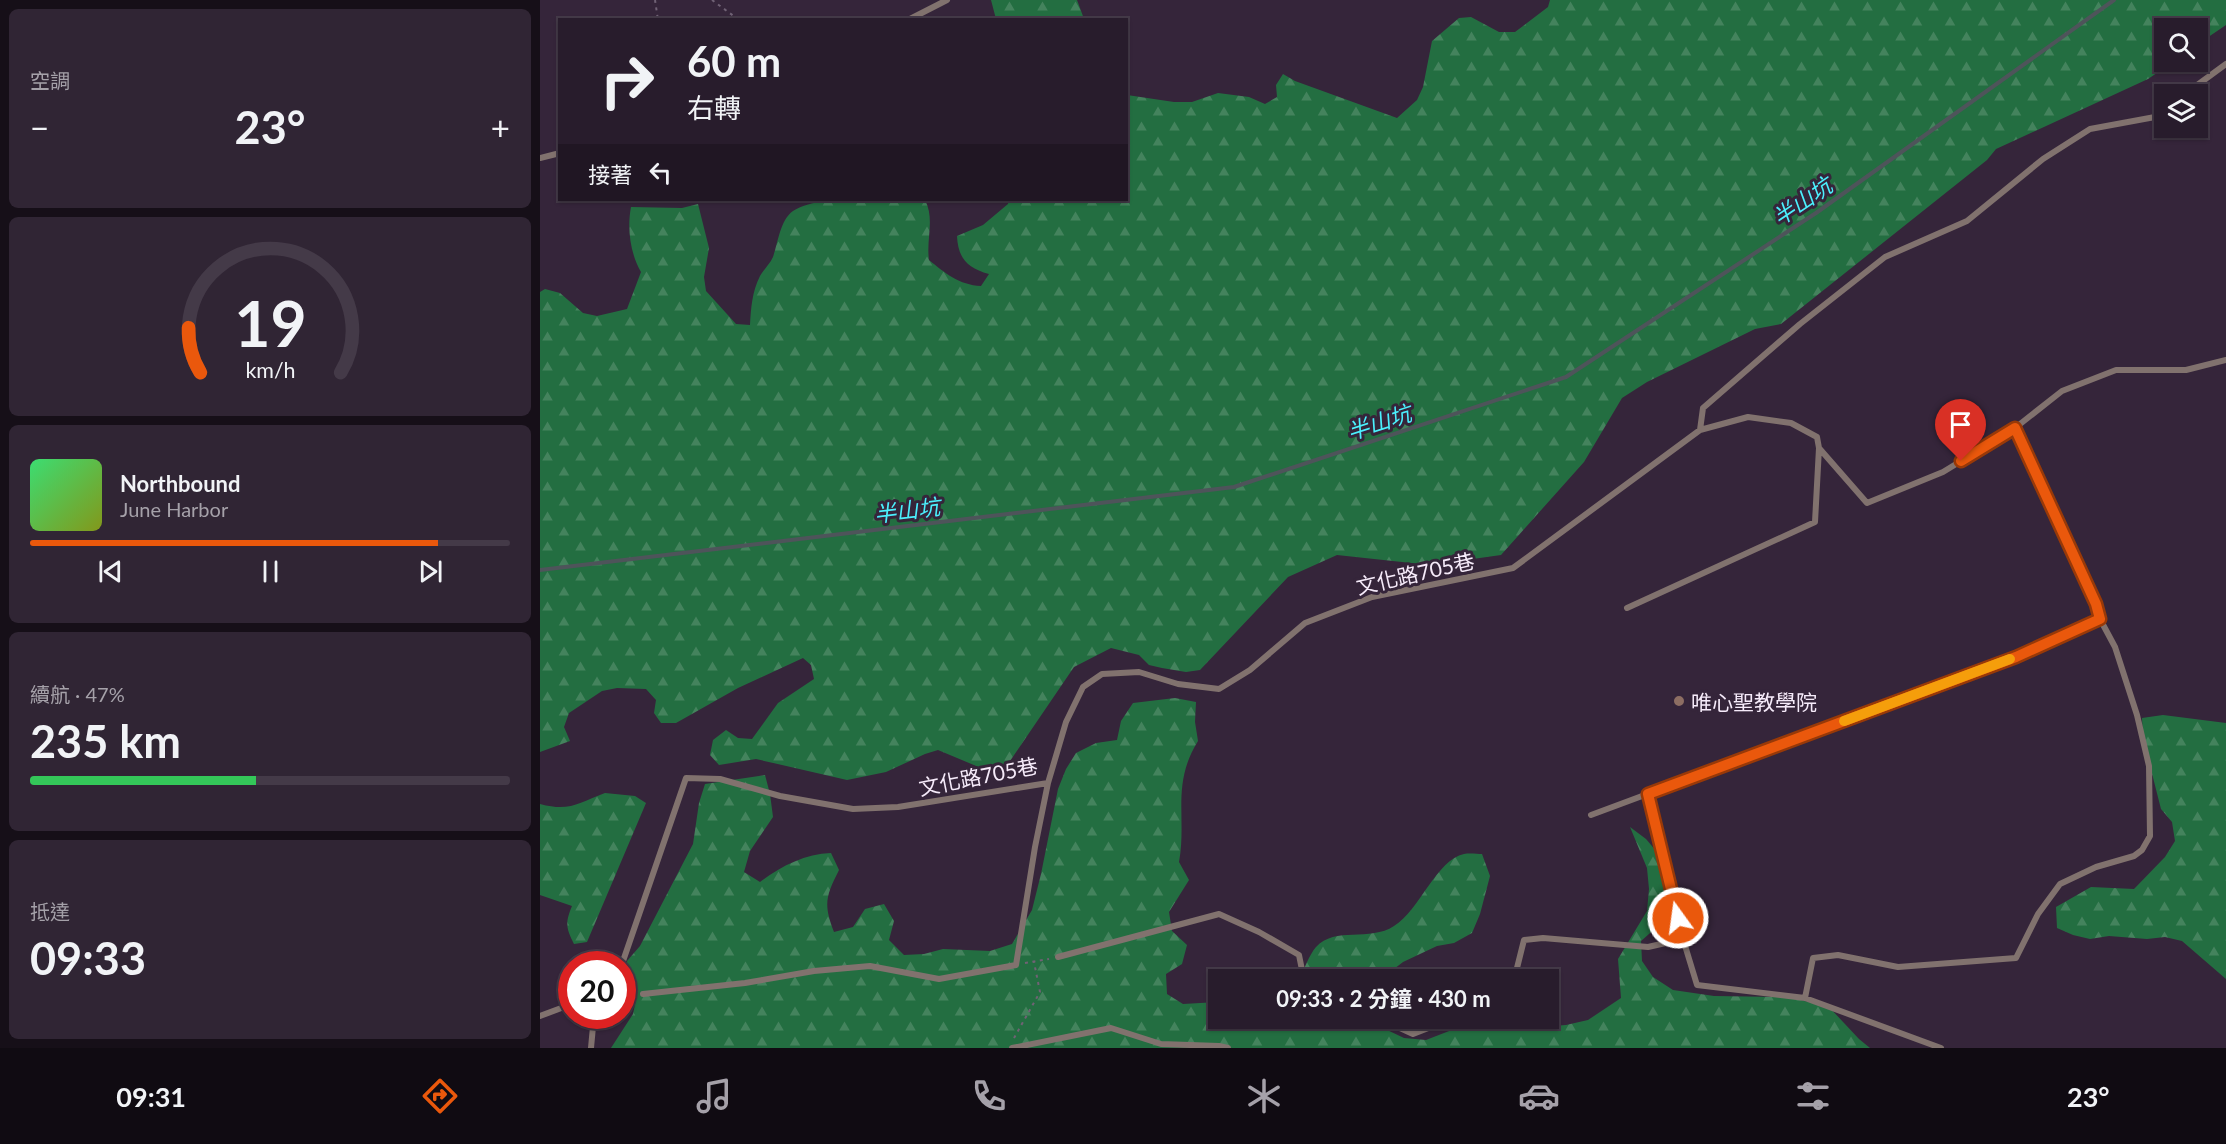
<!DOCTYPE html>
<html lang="zh-TW">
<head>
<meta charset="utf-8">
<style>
  :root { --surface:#281c2c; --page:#302534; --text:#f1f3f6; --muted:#a5a1a9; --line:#443a48; --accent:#ea580c }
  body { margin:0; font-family:Lato,"Noto Sans TC",sans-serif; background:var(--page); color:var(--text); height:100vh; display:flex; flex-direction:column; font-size:22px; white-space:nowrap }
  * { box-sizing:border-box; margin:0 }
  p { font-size:20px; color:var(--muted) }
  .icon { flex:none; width:33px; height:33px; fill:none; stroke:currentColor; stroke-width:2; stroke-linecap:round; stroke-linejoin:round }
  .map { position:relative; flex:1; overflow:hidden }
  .details { display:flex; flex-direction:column; gap:9px; padding:9px; background:#160f18; width:540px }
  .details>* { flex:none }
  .hud { position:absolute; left:18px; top:18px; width:570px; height:183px; border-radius:0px; box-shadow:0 2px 4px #0004,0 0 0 2px var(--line); background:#281c2c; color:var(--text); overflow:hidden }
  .tools { position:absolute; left:1614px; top:18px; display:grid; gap:12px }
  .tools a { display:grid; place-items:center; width:54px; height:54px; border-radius:0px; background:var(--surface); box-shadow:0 2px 4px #0004,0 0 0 2px var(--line); font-size:30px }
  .speed { position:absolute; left:18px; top:951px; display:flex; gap:12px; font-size:30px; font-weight:700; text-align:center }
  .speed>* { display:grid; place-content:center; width:78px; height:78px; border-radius:50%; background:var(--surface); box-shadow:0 2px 4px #0004,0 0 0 2px var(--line); line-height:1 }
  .speed .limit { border:9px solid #d22; background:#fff; color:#111 }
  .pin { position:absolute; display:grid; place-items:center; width:51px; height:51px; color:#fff; margin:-62px -26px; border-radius:50% 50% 50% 0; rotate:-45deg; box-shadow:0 0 6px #0007 }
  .pin .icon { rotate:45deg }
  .me { position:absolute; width:66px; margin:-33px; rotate:346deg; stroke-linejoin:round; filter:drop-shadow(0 0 4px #0008) }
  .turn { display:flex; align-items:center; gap:21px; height:126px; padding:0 30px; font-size:27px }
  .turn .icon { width:78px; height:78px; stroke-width:2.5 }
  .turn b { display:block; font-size:42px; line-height:51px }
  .then { display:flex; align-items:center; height:57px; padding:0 30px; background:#0003; gap:12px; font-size:22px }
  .big { font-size:45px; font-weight:700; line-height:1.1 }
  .details .widget { flex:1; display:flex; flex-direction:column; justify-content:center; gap:9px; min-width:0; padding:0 21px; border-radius:9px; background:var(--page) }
  .details .dial { align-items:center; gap:0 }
  .dial svg { height:156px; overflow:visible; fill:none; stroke:var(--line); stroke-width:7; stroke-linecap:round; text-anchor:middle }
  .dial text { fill:var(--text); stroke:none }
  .song { display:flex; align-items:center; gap:18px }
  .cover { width:72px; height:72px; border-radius:9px; background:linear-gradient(135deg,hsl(140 70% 55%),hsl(70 70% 35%)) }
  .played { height:6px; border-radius:3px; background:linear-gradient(90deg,var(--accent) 85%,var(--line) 85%) }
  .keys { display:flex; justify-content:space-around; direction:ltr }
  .heat { display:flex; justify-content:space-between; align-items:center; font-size:33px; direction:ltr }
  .charge { height:9px; border-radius:4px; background:linear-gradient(90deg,#34c759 47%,var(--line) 0) }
  .trip { position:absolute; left:668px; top:969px; width:351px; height:60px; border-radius:0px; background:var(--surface); box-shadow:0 2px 4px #0004,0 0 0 2px var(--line); font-weight:700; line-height:60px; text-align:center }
  .tabs { display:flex; height:96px; justify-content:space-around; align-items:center; background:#100b12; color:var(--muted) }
  .tabs .icon { width:42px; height:42px }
  .tabs .active { color:var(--accent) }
  .tabs b { font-size:27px; color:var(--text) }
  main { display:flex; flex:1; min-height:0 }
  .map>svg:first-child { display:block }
  .forest { fill:url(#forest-firs) }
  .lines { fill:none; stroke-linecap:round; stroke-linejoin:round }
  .stream { stroke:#4e545a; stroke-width:4 }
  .path { stroke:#706275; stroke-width:2; stroke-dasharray:3 4.5; stroke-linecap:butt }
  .lane { stroke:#81726e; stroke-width:6 }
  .route-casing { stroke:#983908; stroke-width:15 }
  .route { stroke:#ea580c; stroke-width:10 }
  .slow { stroke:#f59e0b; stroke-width:10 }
  .education-dot { fill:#8d6e63; stroke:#35253a; stroke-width:2 }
  .labels { text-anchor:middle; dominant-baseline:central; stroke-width:6; stroke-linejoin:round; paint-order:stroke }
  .street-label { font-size:21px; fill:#f6ebfa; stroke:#35253a }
  .poi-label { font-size:21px; fill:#f6ebfa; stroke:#35253a; text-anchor:start }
  .water-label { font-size:22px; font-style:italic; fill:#4bf0fd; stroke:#35253a }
</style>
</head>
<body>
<main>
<section class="details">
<div class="widget"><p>空調</p>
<div class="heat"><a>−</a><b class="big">23°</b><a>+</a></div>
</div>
<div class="widget dial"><svg viewBox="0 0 100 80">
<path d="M14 69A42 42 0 1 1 86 69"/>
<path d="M14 69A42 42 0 0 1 8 46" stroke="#ea580c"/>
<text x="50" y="56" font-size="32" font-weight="700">19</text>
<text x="50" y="72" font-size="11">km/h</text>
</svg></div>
<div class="widget">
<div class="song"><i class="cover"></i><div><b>Northbound</b><p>June Harbor</p></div></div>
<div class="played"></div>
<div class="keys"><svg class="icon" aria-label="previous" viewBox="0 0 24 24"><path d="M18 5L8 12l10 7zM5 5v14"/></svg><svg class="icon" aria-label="pause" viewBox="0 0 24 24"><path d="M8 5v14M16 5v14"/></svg><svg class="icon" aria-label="next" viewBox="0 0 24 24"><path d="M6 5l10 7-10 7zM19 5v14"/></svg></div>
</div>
<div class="widget"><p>續航 · 47%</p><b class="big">235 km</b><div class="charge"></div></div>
<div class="widget"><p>抵達</p><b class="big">09:33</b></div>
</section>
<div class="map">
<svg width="1686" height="1048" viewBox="0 0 1686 1048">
  <defs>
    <pattern id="forest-firs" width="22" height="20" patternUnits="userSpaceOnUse" patternTransform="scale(1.5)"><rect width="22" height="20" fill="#236e41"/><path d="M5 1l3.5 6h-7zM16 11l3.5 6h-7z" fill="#44835d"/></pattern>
  </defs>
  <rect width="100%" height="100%" fill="#35253a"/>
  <path class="forest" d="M 451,0 L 537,0 L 544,19 L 456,19 Z
    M 1010,0 L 1686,0 L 1686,25 L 1658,44 L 1658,28 L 1624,28 L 1624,62 L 1633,62 L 1608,79 L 1456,149 L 1447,160 L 1241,324 L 1215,329 L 1107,382 L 1082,398 L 1044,462 L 961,555 L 890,565 L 797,555 L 748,577 L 660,670 L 646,672 L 622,668 L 609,665 L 599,655 L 571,648 L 534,667 L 468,764 L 455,769 L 441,768 L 398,750 L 385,754 L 346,772 L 307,780 L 216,759 L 179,765 L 170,755 L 173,740 L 186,730 L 198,738 L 212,739 L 238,703 L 274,679 L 271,665 L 263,658 L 198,688 L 136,723 L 121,723 L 114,713 L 116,700 L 106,689 L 77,688 L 62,691 L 29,713 L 24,727 L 30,741 L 0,752 L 0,292 L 5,289 L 20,293 L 43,313 L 57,316 L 87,309 L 101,272 C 90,253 87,228 91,207 L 142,208 L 158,204 L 169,248 L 164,277 L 166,291 L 196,324 L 210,325 C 211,308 212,292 220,276 C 224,269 230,264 233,257 C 238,243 240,220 253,211 C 281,193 351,199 385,200 C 395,219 386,239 389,260 C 405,273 419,285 441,286 L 449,274 C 427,268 418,258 417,236 L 443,225 L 468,204 L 469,200 L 586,200 L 587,95 L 634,102 L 652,102 L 678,93 L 709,97 L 725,104 L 737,97 L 736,85 L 743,74 L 755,81 L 857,118 L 877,100 L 883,87 L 892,41 L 919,18 L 931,17 L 959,32 L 975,32 L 1008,7 Z
    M 635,698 L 656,702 L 655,722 L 658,741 C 631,784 647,818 639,862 L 649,880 L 629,912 L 632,931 L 647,945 L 642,964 L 626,974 L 627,994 L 643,1004 L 678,1002 L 678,1018 L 824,1019 L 864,1038 L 886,1040 L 940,1019 L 985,1028 L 1026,1025 L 1048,1020 L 1081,998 L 1078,959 L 1107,911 L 1109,889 L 1107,868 L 1090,827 L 1106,839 L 1133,871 L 1138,890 L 1134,912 L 1101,941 L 1102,961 L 1113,977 L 1133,990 L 1174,996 L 1248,997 L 1289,1007 L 1319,1039 L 1330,1048 L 71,1048 L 93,1014 L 97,995 L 86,981 L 87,961 L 100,946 L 153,844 L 159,803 L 165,784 L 225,775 L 230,794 L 233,817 L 210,851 L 204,872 L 220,882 C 241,866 265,854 291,853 L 299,870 C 286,896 283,904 294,932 L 313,927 L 325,909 L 344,904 L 354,921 L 349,940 L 364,955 L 384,954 L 403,949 L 450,951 L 472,944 L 492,910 L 501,874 L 518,789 L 526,769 L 536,753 L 556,743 L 577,740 L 581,721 L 593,703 Z
    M 1623,715 L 1686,723 L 1686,979 L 1642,941 L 1625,937 L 1607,939 L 1569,936 L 1550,939 L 1533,935 L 1517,928 L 1516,907 L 1551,887 L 1594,889 L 1625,857 L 1635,841 L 1632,822 L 1621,809 L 1603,738 L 1602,718 Z
    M 65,793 L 95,796 L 106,803 L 47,942 L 34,944 C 26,928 25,923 32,906 L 0,895 L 0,804 C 30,812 38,803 65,793 Z
    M 942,854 L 950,876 L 940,914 L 932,933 L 914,943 L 897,946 L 863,962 L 841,979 L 759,980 C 764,970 769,955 776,947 C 795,926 830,942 854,926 C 879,911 897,859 924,854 C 930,853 937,854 942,854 Z"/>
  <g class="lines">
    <path class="stream" d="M 0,570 L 694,487 L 1026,377 L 1276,213 L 1574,0"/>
    <path class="path" d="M 115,0 L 118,20
      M 172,0 L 199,20
      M 485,963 L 509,959
      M 82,989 L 94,992
      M 474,1038 L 500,992 L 494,962"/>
    <path class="lane" d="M 368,20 L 407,0
      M 1645,94 L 1686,64
      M 0,158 L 20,153
      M 1160,430 L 1163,408 L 1260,324 L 1345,257 L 1427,221 L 1503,159 L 1550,129 L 1615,117 L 1624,110
      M 1087,608 L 1275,522 L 1279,448
      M 1051,815 L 1476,657 L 1560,619 L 1556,604 L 1475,428
      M 1143,939 L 1157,985 L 1265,998 L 1401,1048
      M 518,957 L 679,914 L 719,932 L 759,955 L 764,980
      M 82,964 L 146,778 L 180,779 L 240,796 L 313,809 L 358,807 L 508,783 L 526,722 L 543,687 L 562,674 L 599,672 L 638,684 L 679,689 L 710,670 L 765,623 L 832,597 L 973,568 L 1160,430 L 1208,417 L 1251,423 L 1277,437 L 1279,448 L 1327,503 L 1403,472 L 1475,428 L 1522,391 L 1576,370 L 1646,370 L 1686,360
      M 974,980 L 984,940 L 1003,938 L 1108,947 L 1143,939 L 1108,794
      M 103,994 L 205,983 L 274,971 L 330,966 L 399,979 L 476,965 L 495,847 L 508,783
      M 1265,998 L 1273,958 L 1298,955 L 1358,967 L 1476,958 L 1498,914 L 1520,884 L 1556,867 L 1594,856 L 1602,850 L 1610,836 L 1609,766 L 1597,715 L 1575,647 L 1560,619
      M 0,1016 L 32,1004
      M 838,1018 L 873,1034 L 914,1018
      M 51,1048 L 54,1016
      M 472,1048 L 571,1028 L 621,1044 L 679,1046 L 688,1048"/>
  </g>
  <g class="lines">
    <defs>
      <path id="route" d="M 1138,918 L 1108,794 L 1476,657 L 1560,619 L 1556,604 L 1475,428 L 1421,461"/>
    </defs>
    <use href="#route" class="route-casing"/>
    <use href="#route" class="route"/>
    <path class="slow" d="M 1304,721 L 1470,659"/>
  </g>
  <circle class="education-dot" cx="1139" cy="701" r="6"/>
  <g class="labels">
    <g class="street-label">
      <text transform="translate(875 573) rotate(-13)">文化路705巷</text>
      <text transform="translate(438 776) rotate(-11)">文化路705巷</text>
    </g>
    <g class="poi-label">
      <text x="1151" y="701">唯心聖教學院</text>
    </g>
    <g class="water-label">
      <text transform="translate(1262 201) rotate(-34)">半山坑</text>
      <text transform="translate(839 422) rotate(-18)">半山坑</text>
      <text transform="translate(367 510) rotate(-7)">半山坑</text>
    </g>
  </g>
</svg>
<div class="tools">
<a><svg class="icon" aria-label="search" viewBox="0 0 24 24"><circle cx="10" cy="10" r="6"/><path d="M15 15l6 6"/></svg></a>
<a><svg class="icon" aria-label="layers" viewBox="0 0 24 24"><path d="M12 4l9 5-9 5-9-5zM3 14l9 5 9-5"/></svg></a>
</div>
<div class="speed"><div class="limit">20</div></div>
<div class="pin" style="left:1421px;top:461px;background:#d93025"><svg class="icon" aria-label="arrive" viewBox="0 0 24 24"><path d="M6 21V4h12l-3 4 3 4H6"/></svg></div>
<svg class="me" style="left:1138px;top:918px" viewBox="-20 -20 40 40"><circle r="17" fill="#ea580c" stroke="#fff" stroke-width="3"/><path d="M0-11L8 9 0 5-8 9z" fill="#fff"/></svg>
<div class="trip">09:33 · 2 分鐘 · 430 m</div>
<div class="hud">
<div class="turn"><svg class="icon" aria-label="right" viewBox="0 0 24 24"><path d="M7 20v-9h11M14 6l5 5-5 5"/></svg><div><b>60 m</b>右轉</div></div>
<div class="then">接著<svg class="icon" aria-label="left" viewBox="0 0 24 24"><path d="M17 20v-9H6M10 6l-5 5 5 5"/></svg></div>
</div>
</div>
</main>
<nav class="tabs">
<b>09:31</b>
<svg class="icon active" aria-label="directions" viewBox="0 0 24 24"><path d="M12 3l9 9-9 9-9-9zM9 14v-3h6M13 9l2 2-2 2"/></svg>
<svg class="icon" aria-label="music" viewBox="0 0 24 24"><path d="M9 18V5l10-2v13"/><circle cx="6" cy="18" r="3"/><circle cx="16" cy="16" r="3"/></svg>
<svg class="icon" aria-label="phone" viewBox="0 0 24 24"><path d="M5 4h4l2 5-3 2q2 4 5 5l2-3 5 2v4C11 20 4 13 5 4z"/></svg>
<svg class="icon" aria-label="climate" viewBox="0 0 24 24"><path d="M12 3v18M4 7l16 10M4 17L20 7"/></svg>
<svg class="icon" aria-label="car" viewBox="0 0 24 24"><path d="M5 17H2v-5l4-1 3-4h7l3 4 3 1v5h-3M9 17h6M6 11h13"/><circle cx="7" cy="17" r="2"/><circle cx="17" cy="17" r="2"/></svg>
<svg class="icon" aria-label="filters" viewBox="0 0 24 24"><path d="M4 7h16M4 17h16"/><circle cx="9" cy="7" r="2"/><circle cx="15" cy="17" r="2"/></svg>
<b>23°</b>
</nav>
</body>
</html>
